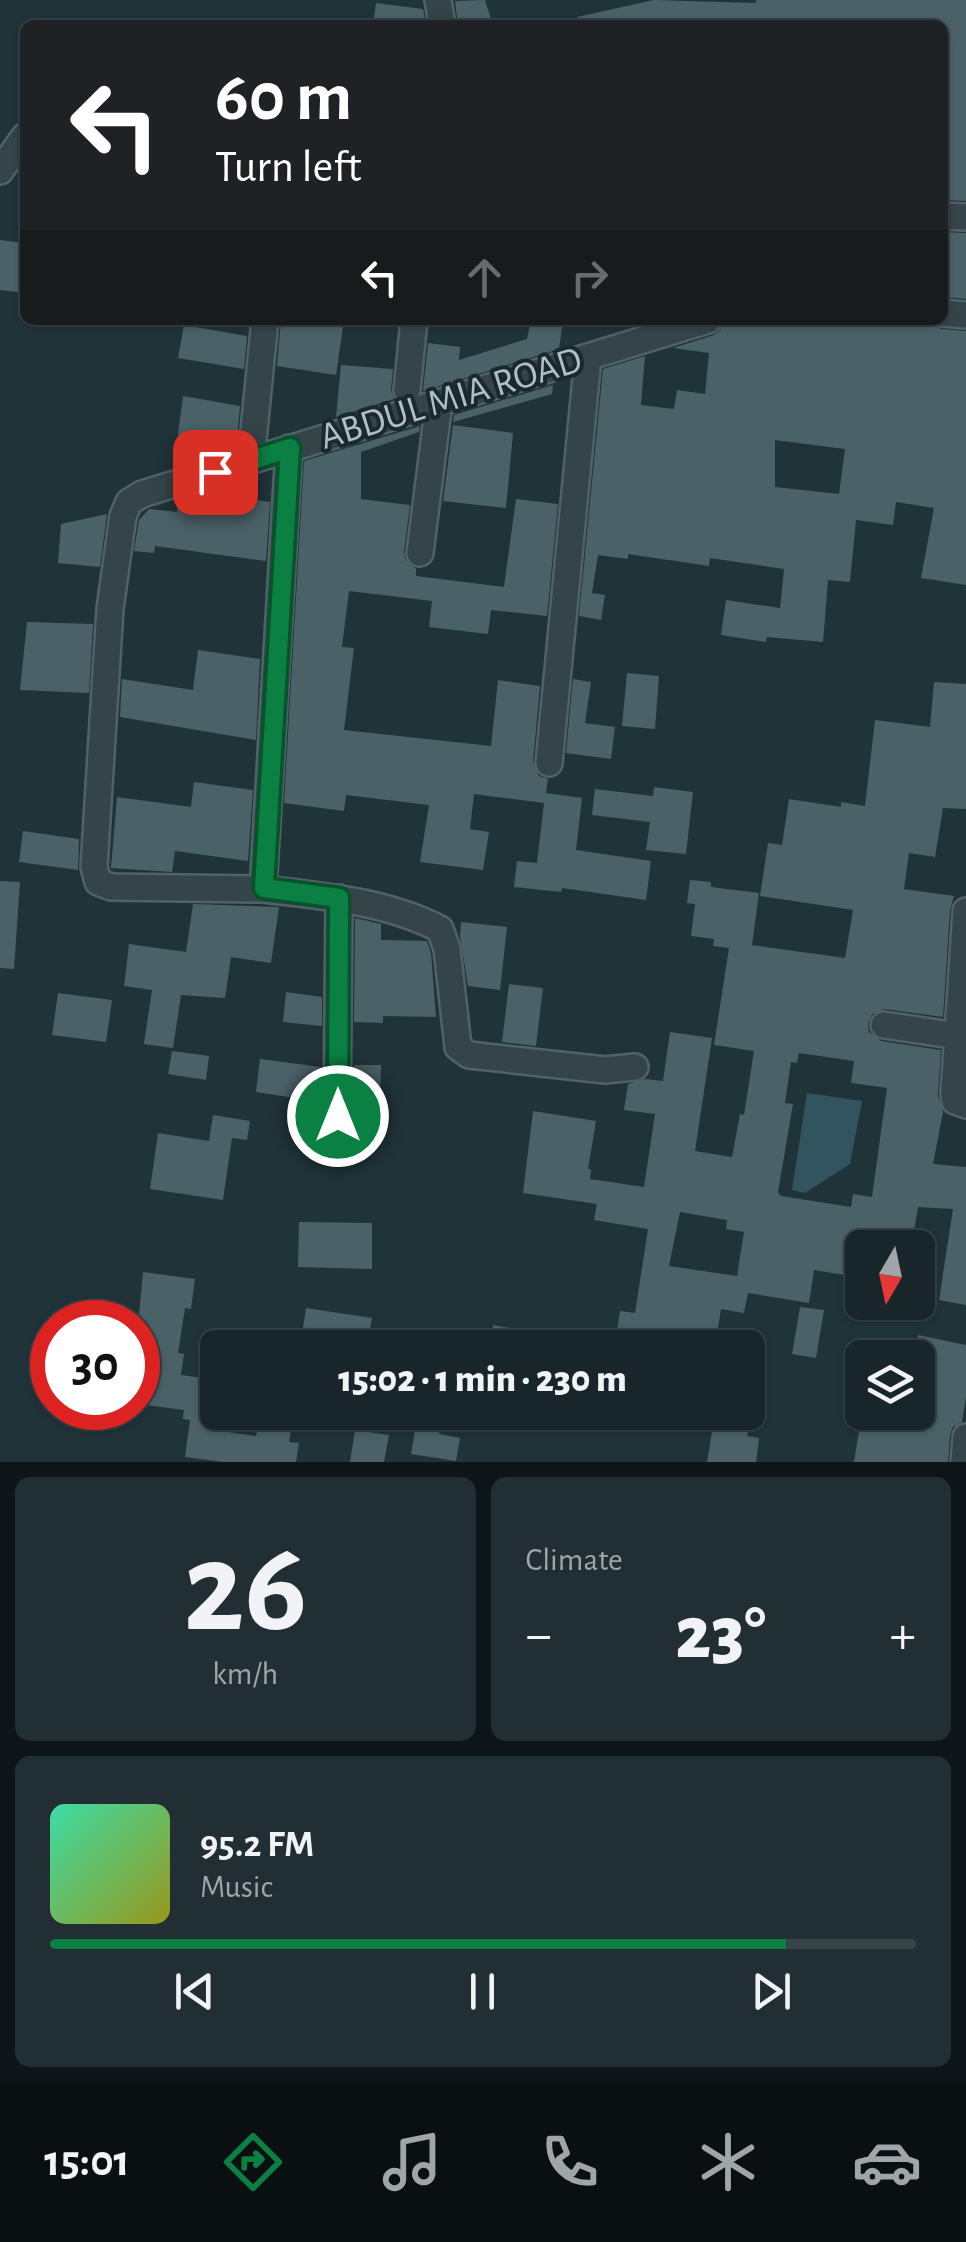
<!DOCTYPE html>
<html lang="en">
<head>
<meta charset="utf-8">
<style>
  :root { --surface:#18262b; --page:#212e33; --text:#f1f3f6; --muted:#9fa5a9; --line:#364347; --accent:#0b8043 }
  body { margin:0; font-family:"Alegreya Sans",sans-serif; background:var(--page); color:var(--text); height:100vh; display:flex; flex-direction:column; font-size:38px; white-space:nowrap }
  * { box-sizing:border-box; margin:0 }
  p { font-size:32px; color:var(--muted) }
  .icon { flex:none; width:55px; height:55px; fill:none; stroke:currentColor; stroke-width:2; stroke-linecap:round; stroke-linejoin:round }
  .map { position:relative; height:1462px; overflow:hidden }
  .panel { display:flex; flex-direction:column; gap:15px; padding:15px; background:#0d1518; flex:1 }
  .panel>* { flex:none }
  .guide { position:absolute; left:20px; top:20px; width:928px; height:305px; border-radius:15px; box-shadow:0 2px 8px #0004,0 0 0 2px var(--line); background:#202124; color:#fff; overflow:hidden }
  .needle { width:65px; rotate:189deg }
  .controls { position:absolute; left:845px; top:1230px; display:grid; gap:20px }
  .controls a { display:grid; place-items:center; width:90px; height:90px; border-radius:15px; background:var(--surface); box-shadow:0 2px 8px #0004,0 0 0 2px var(--line); font-size:50px }
  .speed { position:absolute; left:30px; top:1300px; display:flex; gap:20px; font-size:50px; font-weight:700; text-align:center }
  .speed>* { display:grid; place-content:center; width:130px; height:130px; border-radius:50%; background:var(--surface); box-shadow:0 2px 8px #0004,0 0 0 2px var(--line); line-height:1 }
  .speed .limit { border:15px solid #d22; background:#fff; color:#111 }
  .pin { position:absolute; display:grid; place-items:center; width:85px; height:85px; color:#fff; margin:-42px; border-radius:20px; box-shadow:0 5px 15px #0006 }
  .me { position:absolute; width:110px; margin:-55px; rotate:0deg; stroke-linejoin:round; filter:drop-shadow(0 0 8px #0008) }
  .turn { display:flex; align-items:center; gap:35px; height:210px; padding:0 30px; font-size:45px }
  .turn .icon { width:130px; height:130px; stroke-width:2.5 }
  .turn b { display:block; font-size:70px; line-height:85px }
  .lanes { display:flex; align-items:center; height:95px; padding:0 30px; background:#0003; justify-content:center; gap:50px; direction:ltr }
  .lanes .off { opacity:.35 }
  .big { font-size:75px; font-weight:800; line-height:1.1 }
  .panel .widget { flex:1; display:flex; flex-direction:column; justify-content:center; gap:15px; min-width:0; padding:0 35px; border-radius:15px; background:var(--page) }
  .panel .dial { align-items:center; gap:0 }
  .dial b { font-size:130px; line-height:1 }
  .song { display:flex; align-items:center; gap:30px }
  .cover { width:120px; height:120px; border-radius:15px; background:linear-gradient(135deg,hsl(160 70% 55%),hsl(60 70% 35%)) }
  .played { height:10px; border-radius:5px; background:linear-gradient(90deg,var(--accent) 85%,var(--line) 85%) }
  .keys { display:flex; justify-content:space-around; direction:ltr }
  .heat { display:flex; justify-content:space-between; align-items:center; font-size:55px; direction:ltr }
  .panel .tiles { flex:1; display:grid; gap:15px; grid-template-columns:1fr 1fr }
  .widget:last-child { grid-column:span 2 }
  .trip { position:absolute; left:200px; top:1330px; width:565px; height:100px; border-radius:15px; background:var(--surface); box-shadow:0 2px 8px #0004,0 0 0 2px var(--line); font-weight:800; line-height:100px; text-align:center }
  .dock { display:flex; height:160px; justify-content:space-around; align-items:center; background:#0a0f11; color:var(--muted) }
  .dock .icon { width:70px; height:70px }
  .dock .active { color:var(--accent) }
  .dock b { font-size:45px; color:var(--text) }
  .map>svg:first-child { display:block }
  .water { fill:#32545f }
  .building { fill:#4b6168; fill-rule:evenodd }
  .lines { fill:none; stroke-linecap:round; stroke-linejoin:round }
  .minor-casing { stroke:#516267; stroke-width:30 }
  .minor { stroke:#344449; stroke-width:25 }
  .route-casing { stroke:#07532c; stroke-width:25 }
  .route { stroke:#0b8043; stroke-width:18 }
  .labels { text-anchor:middle; dominant-baseline:central; stroke-width:8; stroke-linejoin:round; paint-order:stroke }
  .street-label { font-size:38px; fill:#aec0c6; stroke:#19292e }
</style>
</head>
<body>
<div class="map">
<svg width="966" height="1462" viewBox="0 0 966 1462">
  <rect width="100%" height="100%" fill="#203339"/>
  <path class="water" d="M 807,1093 L 862,1101 L 850,1164 L 805,1193 L 792,1190 Z"/>
  <path class="building" d="M 485,0 L 493,25 L 458,25 L 455,1 Z
    M 654,0 L 756,3 L 756,0 L 966,0 L 966,201 L 942,200 L 942,25 L 578,25 L 577,17 Z
    M 376,3 L 423,9 L 426,25 L 373,25 Z
    M 942,232 L 966,233 L 966,299 L 942,297 Z
    M 0,240 L 23,243 L 25,293 L 0,290 Z
    M 281,320 L 344,320 L 336,375 L 277,366 Z
    M 531,320 L 563,320 L 559,349 L 423,391 L 428,343 L 460,347 L 459,360 L 527,339 Z
    M 724,320 L 862,320 L 905,325 L 906,320 L 930,323 L 941,329 L 966,331 L 966,585 L 921,578 L 934,508 L 896,502 L 893,525 L 856,520 L 850,582 L 828,580 L 823,642 L 767,637 L 766,642 L 721,635 L 726,600 L 780,608 L 784,569 L 710,558 L 709,566 L 628,554 L 628,559 L 598,555 L 592,593 L 605,595 L 601,620 L 579,616 L 603,369 L 645,356 L 641,405 L 674,409 L 677,390 L 705,394 L 709,353 L 673,348 L 714,335 L 720,330 ZM 775,440 L 845,449 L 839,494 L 775,487 Z
    M 184,325 L 247,336 L 244,369 L 178,358 Z
    M 341,365 L 393,369 L 391,389 L 394,399 L 336,417 Z
    M 553,385 L 552,394 L 453,422 L 454,415 Z
    M 183,396 L 240,406 L 236,448 L 174,464 Z
    M 453,425 L 513,433 L 506,508 L 443,501 Z
    M 420,426 L 419,432 L 361,452 L 361,499 L 410,505 L 404,552 L 406,560 L 416,569 L 416,576 L 504,587 L 516,499 L 558,504 L 547,616 L 491,610 L 488,634 L 429,627 L 432,601 L 349,591 L 342,647 L 354,648 L 344,730 L 491,746 L 498,680 L 540,686 L 533,762 L 539,776 L 548,779 L 546,793 L 582,798 L 576,850 L 651,861 L 646,900 L 562,888 L 561,892 L 514,887 L 517,861 L 537,863 L 544,803 L 474,794 L 470,829 L 489,832 L 483,870 L 420,862 L 429,805 L 346,795 L 344,811 L 284,803 L 304,461 Z
    M 225,496 L 270,502 L 266,561 L 155,546 L 154,553 L 134,551 L 139,520 L 149,509 L 177,512 L 178,505 L 223,511 Z
    M 107,514 L 100,567 L 58,563 L 61,524 Z
    M 27,622 L 93,624 L 89,693 L 20,690 Z
    M 198,650 L 260,659 L 256,740 L 120,717 L 122,679 L 193,690 Z
    M 627,673 L 659,676 L 655,729 L 622,726 Z
    M 573,679 L 591,682 L 585,723 L 615,727 L 611,759 L 566,753 Z
    M 934,682 L 966,684 L 966,809 L 943,808 L 935,857 L 909,853 L 904,889 L 954,896 L 950,910 L 943,1017 L 885,1009 L 872,1014 L 868,1024 L 869,1032 L 881,1041 L 941,1050 L 938,1095 L 943,1112 L 933,1164 L 966,1167 L 966,1305 L 939,1300 L 953,1209 L 918,1207 L 911,1248 L 850,1246 L 845,1275 L 814,1270 L 809,1303 L 748,1293 L 744,1313 L 721,1309 L 715,1348 L 639,1348 L 641,1335 L 617,1331 L 620,1311 L 635,1313 L 648,1229 L 594,1220 L 597,1204 L 523,1193 L 533,1111 L 596,1121 L 588,1169 L 591,1169 L 590,1179 L 644,1187 L 655,1114 L 624,1110 L 628,1084 L 646,1079 L 663,1081 L 670,1032 L 712,1038 L 695,1151 L 732,1157 L 740,1114 L 744,1115 L 754,1051 L 714,1045 L 729,948 L 713,946 L 714,939 L 691,936 L 695,904 L 687,903 L 690,880 L 711,882 L 711,887 L 759,893 L 752,945 L 845,958 L 853,910 L 760,896 L 768,843 L 782,845 L 789,799 L 841,807 L 841,802 L 865,806 L 875,720 L 930,727 ZM 799,1053 L 854,1061 L 851,1083 L 887,1088 L 872,1197 L 853,1194 L 851,1207 L 781,1196 L 778,1192 L 793,1104 L 785,1103 L 791,1062 L 797,1063 ZM 680,1212 L 727,1220 L 726,1229 L 744,1232 L 737,1276 L 669,1266 Z
    M 194,782 L 253,790 L 248,861 L 175,851 L 172,872 L 111,868 L 117,797 L 191,807 Z
    M 654,787 L 693,792 L 686,854 L 646,850 L 650,822 L 592,815 L 595,789 L 653,796 Z
    M 23,831 L 79,839 L 78,870 L 19,862 Z
    M 0,881 L 20,882 L 14,969 L 0,968 Z
    M 193,904 L 279,907 L 271,963 L 231,957 L 225,998 L 181,995 L 173,1048 L 144,1044 L 152,990 L 124,986 L 129,944 L 186,952 Z
    M 355,918 L 381,924 L 381,940 L 427,941 L 431,953 L 436,1017 L 383,1016 L 383,1023 L 354,1022 Z
    M 461,922 L 507,927 L 500,990 L 468,986 L 460,936 Z
    M 509,984 L 543,988 L 536,1046 L 502,1042 Z
    M 286,992 L 322,997 L 322,1026 L 283,1022 Z
    M 58,993 L 112,1000 L 106,1042 L 52,1035 Z
    M 172,1051 L 209,1056 L 206,1080 L 168,1074 Z
    M 260,1059 L 321,1067 L 321,1102 L 256,1092 Z
    M 354,1065 L 381,1065 L 380,1104 L 353,1104 Z
    M 213,1115 L 250,1121 L 247,1140 L 232,1138 L 223,1200 L 150,1189 L 158,1133 L 209,1141 Z
    M 299,1222 L 372,1223 L 372,1269 L 298,1267 Z
    M 143,1272 L 195,1279 L 191,1309 L 185,1308 L 178,1353 L 184,1354 L 181,1375 L 218,1380 L 218,1412 L 223,1412 L 221,1431 L 256,1436 L 260,1412 L 294,1412 L 289,1442 L 299,1443 L 296,1462 L 223,1462 L 185,1457 L 190,1420 L 183,1419 L 184,1410 L 138,1404 L 138,1326 Z
    M 800,1307 L 824,1310 L 816,1358 L 792,1354 Z
    M 306,1308 L 372,1318 L 367,1348 L 300,1348 Z
    M 493,1325 L 561,1337 L 560,1348 L 489,1348 Z
    M 918,1335 L 966,1345 L 966,1397 L 962,1422 L 953,1427 L 950,1435 L 948,1462 L 854,1462 L 862,1412 L 918,1412 Z
    M 418,1412 L 443,1412 L 439,1434 L 460,1438 L 456,1461 L 411,1454 Z
    M 713,1426 L 748,1432 L 747,1436 L 759,1438 L 756,1462 L 707,1462 Z
    M 355,1430 L 389,1435 L 384,1462 L 350,1462 Z"/>
  <g class="lines">
    <defs>
      <path id="minor" d="M 438,0 L 442,25
        M 0,171 L 25,136
        M 942,216 L 966,217
        M 942,313 L 966,315
        M 407,390 L 414,320
        M 289,448 L 263,889 C 323,896 386,901 440,929 L 447,949 L 458,1047 L 469,1055 L 605,1070 L 635,1067
        M 251,460 L 265,320
        M 420,553 L 439,402
        M 549,763 L 588,357
        M 263,889 L 111,887 L 98,882 L 94,867 L 110,609 L 123,516 L 129,502 L 142,494 L 708,320
        M 966,911 L 954,1093 L 955,1101 L 966,1105
        M 884,1025 L 958,1036
        M 337,1116 L 339,898
        M 964,1462 L 966,1437"/>
    </defs>
    <use href="#minor" class="minor-casing"/>
    <use href="#minor" class="minor"/>
  </g>
  <g class="lines">
    <defs>
      <path id="route" d="M 215,472 L 290,448 L 264,888 L 339,898 L 338,1116"/>
    </defs>
    <use href="#route" class="route-casing"/>
    <use href="#route" class="route"/>
  </g>
  <g class="labels">
    <g class="street-label">
      <text transform="translate(451 399) rotate(-17)">ABDUL MIA ROAD</text>
    </g>
  </g>
</svg>
<div class="controls">
<a><svg class="needle" viewBox="-14 -14 28 28"><path d="M0-13l5 13h-10z" fill="#e53935"/><path d="M0 13l5-13h-10z" fill="#9fa5a9"/></svg></a>
<a><svg class="icon" aria-label="layers" viewBox="0 0 24 24"><path d="M12 4l9 5-9 5-9-5zM3 14l9 5 9-5"/></svg></a>
</div>
<div class="speed"><div class="limit">30</div></div>
<div class="pin" style="left:215px;top:472px;background:#d93025"><svg class="icon" aria-label="arrive" viewBox="0 0 24 24"><path d="M6 21V4h12l-3 4 3 4H6"/></svg></div>
<svg class="me" style="left:338px;top:1116px" viewBox="-20 -20 40 40"><circle r="17" fill="#0b8043" stroke="#fff" stroke-width="3"/><path d="M0-11L8 9 0 5-8 9z" fill="#fff"/></svg>
<div class="trip">15:02 · 1 min · 230 m</div>
<div class="guide">
<div class="turn"><svg class="icon" aria-label="left" viewBox="0 0 24 24"><path d="M17 20v-9H6M10 6l-5 5 5 5"/></svg><div><b>60 m</b>Turn left</div></div>
<div class="lanes"><svg class="icon" aria-label="left" viewBox="0 0 24 24"><path d="M17 20v-9H6M10 6l-5 5 5 5"/></svg><svg class="icon off" aria-label="ahead" viewBox="0 0 24 24"><path d="M12 20V5M6 11l6-6 6 6"/></svg><svg class="icon off" aria-label="right" viewBox="0 0 24 24"><path d="M7 20v-9h11M14 6l5 5-5 5"/></svg></div>
</div>
</div>
<section class="panel">
<div class="tiles">
<div class="widget dial"><b>26</b><p>km/h</p></div>
<div class="widget"><p>Climate</p>
<div class="heat"><a>−</a><b class="big">23°</b><a>+</a></div>
</div>
<div class="widget">
<div class="song"><i class="cover"></i><div><b>95.2 FM</b><p>Music</p></div></div>
<div class="played"></div>
<div class="keys"><svg class="icon" aria-label="previous" viewBox="0 0 24 24"><path d="M18 5L8 12l10 7zM5 5v14"/></svg><svg class="icon" aria-label="pause" viewBox="0 0 24 24"><path d="M8 5v14M16 5v14"/></svg><svg class="icon" aria-label="next" viewBox="0 0 24 24"><path d="M6 5l10 7-10 7zM19 5v14"/></svg></div>
</div>
</div>
</section>
<nav class="dock">
<b>15:01</b>
<svg class="icon active" aria-label="directions" viewBox="0 0 24 24"><path d="M12 3l9 9-9 9-9-9zM9 14v-3h6M13 9l2 2-2 2"/></svg>
<svg class="icon" aria-label="music" viewBox="0 0 24 24"><path d="M9 18V5l10-2v13"/><circle cx="6" cy="18" r="3"/><circle cx="16" cy="16" r="3"/></svg>
<svg class="icon" aria-label="phone" viewBox="0 0 24 24"><path d="M5 4h4l2 5-3 2q2 4 5 5l2-3 5 2v4C11 20 4 13 5 4z"/></svg>
<svg class="icon" aria-label="climate" viewBox="0 0 24 24"><path d="M12 3v18M4 7l16 10M4 17L20 7"/></svg>
<svg class="icon" aria-label="car" viewBox="0 0 24 24"><path d="M5 17H2v-5l4-1 3-4h7l3 4 3 1v5h-3M9 17h6M6 11h13"/><circle cx="7" cy="17" r="2"/><circle cx="17" cy="17" r="2"/></svg>
</nav>
</body>
</html>
